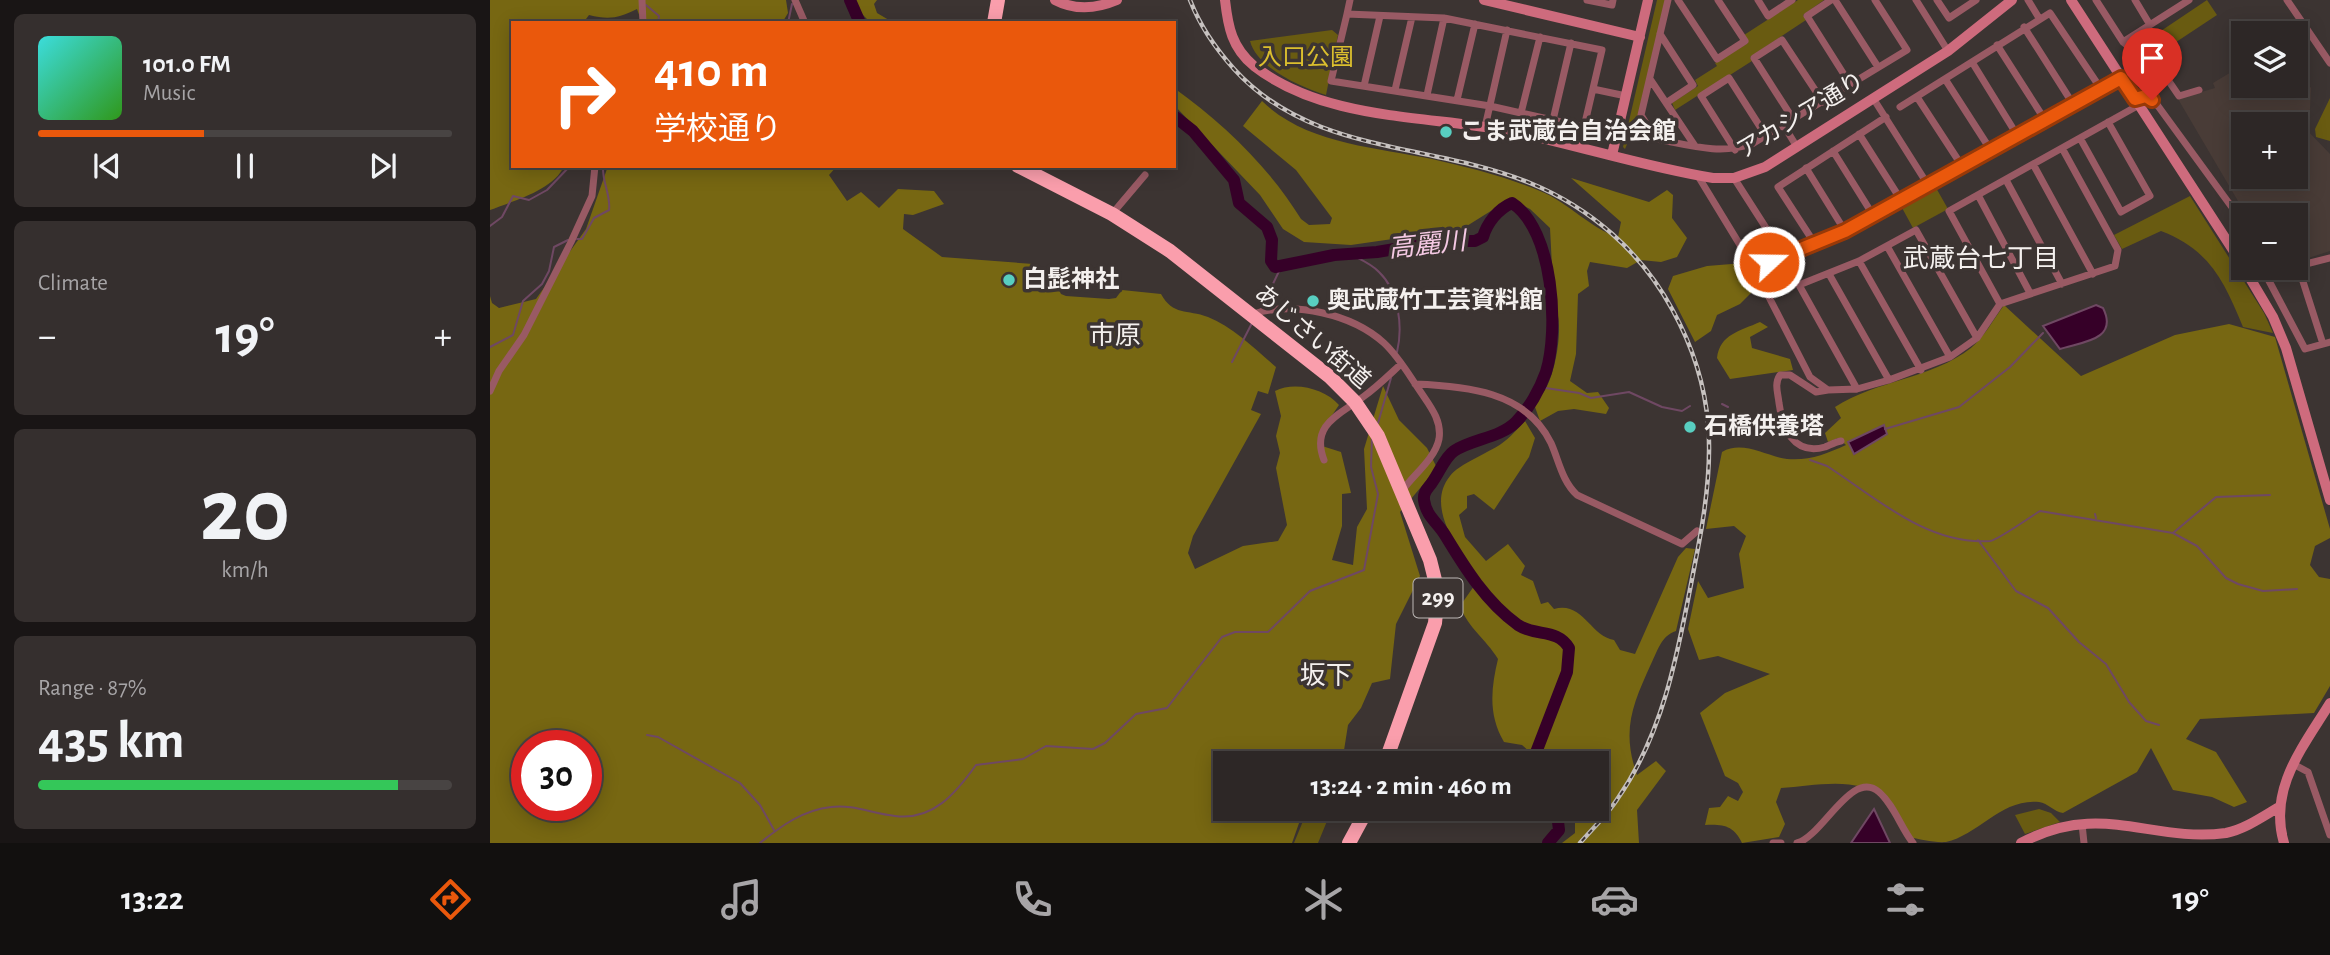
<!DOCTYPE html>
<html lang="en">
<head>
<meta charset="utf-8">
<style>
  :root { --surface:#2d2726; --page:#352f2e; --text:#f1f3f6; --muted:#a7a5a7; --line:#484443; --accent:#ea580c }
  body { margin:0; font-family:"Alegreya Sans","Noto Sans JP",sans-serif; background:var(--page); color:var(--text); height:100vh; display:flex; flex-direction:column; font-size:26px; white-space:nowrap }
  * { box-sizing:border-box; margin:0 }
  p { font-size:23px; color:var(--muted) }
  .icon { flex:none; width:38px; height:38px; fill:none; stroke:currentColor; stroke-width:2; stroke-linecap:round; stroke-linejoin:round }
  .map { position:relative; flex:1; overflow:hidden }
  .details { display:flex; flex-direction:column; gap:14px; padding:14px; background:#191515; width:490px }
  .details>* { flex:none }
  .hud { position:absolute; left:21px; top:21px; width:665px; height:147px; border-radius:0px; box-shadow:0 4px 18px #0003,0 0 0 2px var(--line); background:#ea580c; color:#fff; overflow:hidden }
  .controls { position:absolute; left:1741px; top:21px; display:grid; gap:14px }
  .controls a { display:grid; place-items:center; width:77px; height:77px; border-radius:0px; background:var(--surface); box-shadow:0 4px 18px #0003,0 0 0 2px var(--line); font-size:35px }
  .speed { position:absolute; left:21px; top:730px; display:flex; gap:14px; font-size:35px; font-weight:700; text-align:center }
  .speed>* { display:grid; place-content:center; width:91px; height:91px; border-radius:50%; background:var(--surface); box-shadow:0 4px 18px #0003,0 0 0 2px var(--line); line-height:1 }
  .speed .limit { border:10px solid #d22; background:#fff; color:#111 }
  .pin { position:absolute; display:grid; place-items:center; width:60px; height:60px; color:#fff; margin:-72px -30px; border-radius:50% 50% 50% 0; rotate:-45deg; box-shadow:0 0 7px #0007 }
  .pin .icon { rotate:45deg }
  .me { position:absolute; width:77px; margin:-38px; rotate:69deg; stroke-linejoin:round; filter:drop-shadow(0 0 5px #0008) }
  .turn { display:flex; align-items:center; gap:24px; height:147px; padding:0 28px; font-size:32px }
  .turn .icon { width:91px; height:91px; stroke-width:2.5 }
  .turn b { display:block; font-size:49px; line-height:60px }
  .big { font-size:52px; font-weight:600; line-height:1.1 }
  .details .widget { flex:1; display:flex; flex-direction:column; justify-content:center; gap:10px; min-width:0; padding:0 24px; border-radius:10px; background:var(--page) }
  .details .dial { align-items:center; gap:0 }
  .dial b { font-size:91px; line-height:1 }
  .song { display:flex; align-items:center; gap:21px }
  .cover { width:84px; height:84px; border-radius:10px; background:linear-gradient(135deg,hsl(180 70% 55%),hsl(110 70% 35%)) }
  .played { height:7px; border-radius:4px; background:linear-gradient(90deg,var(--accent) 40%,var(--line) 40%) }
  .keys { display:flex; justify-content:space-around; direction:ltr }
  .heat { display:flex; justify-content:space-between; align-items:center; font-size:38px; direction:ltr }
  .charge { height:10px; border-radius:5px; background:linear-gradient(90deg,#34c759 87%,var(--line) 0) }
  .trip { position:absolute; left:723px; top:751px; width:396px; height:70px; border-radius:0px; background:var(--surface); box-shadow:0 4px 18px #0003,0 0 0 2px var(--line); font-weight:600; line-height:70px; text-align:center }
  .dock { display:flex; height:112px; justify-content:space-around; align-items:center; background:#12100f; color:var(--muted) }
  .dock .icon { width:49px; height:49px }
  .dock .on { color:var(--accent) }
  .dock b { font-size:32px; color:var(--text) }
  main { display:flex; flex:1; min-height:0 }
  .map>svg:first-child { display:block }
  .built { fill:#493c37; fill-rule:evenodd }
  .green { fill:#695b11 }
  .forest { fill:#776712; fill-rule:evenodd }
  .water { fill:#360028; stroke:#6f4863; stroke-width:2 }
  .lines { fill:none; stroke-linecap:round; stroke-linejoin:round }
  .stream { stroke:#6f4863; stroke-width:2 }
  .river { stroke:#360028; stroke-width:12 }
  .street { stroke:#995a64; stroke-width:7 }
  .secondary { stroke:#ce6b7d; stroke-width:10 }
  .highway { stroke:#fa9eac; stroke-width:14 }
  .rail-casing { stroke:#c7c2c0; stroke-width:4.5 }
  .rail { stroke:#3c3432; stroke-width:2; stroke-dasharray:5; stroke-linecap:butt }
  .route-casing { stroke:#983908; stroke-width:18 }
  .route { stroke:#ea580c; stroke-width:12 }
  .poi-dot { fill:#58cec0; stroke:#3c3432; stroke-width:2.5 }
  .labels { text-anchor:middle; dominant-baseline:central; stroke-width:7; stroke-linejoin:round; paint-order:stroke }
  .shield { fill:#3c3432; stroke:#bdb8b6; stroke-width:2 }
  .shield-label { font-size:23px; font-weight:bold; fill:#f4f0ee }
  .park-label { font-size:24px; fill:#dbbf2e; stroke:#3c3432 }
  .street-label { font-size:24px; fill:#f4f0ee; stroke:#3c3432 }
  .poi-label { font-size:24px; font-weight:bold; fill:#f4f0ee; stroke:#3c3432; text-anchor:start }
  .water-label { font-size:26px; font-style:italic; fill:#f5c9e4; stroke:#3c3432 }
  .neighbourhood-label { font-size:26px; fill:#f4f0ee; stroke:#3c3432 }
</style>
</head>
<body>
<main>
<section class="details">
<div class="widget">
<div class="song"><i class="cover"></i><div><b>101.0 FM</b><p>Music</p></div></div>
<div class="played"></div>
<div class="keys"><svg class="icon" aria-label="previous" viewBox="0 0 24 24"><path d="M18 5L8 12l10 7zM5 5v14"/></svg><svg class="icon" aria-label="pause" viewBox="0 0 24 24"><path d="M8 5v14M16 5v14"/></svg><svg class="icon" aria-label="next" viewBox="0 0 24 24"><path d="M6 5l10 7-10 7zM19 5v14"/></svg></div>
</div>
<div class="widget"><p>Climate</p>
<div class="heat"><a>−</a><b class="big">19°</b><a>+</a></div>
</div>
<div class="widget dial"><b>20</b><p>km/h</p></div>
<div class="widget"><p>Range · 87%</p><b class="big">435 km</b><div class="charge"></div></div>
</section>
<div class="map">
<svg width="1840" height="843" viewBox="0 0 1840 843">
  <rect width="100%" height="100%" fill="#3c3432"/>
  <path class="built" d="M 1753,65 L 1754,86 L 1806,86 L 1806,71 L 1821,88 L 1820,109 L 1814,127 L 1840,154 L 1840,251 L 1806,262 L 1806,215 L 1754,215 L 1753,234 L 1738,208 L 1748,201 L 1688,99 L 1725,88 L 1723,83 ZM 1754,124 L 1806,124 L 1806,177 L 1754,177 Z"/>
  <path class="green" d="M 1167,0 L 1176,0 L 1148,118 L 1135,149 L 1133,147 Z
    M 1308,0 L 1334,0 L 1313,15 L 1316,20 L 1260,57 L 1262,61 L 1185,110 L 1182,103 L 1208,86 L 1205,80 L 1227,66 L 1225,63 L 1258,43 L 1254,35 Z
    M 1717,0 L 1727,15 L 1665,56 L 1650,45 Z
    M 842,30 L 848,35 L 836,95 C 811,87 767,68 760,41 Z
    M 1840,98 L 1840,141 L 1826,137 L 1825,129 Z
    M 1445,186 L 1458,209 L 1423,228 L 1411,206 Z
    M 1700,196 L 1774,313 L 1783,333 L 1753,327 C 1734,281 1720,250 1671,231 L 1632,249 L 1624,235 Z
    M 818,809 L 842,809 L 828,843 L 804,843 Z
    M 1549,809 L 1561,813 L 1570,822 L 1535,834 L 1525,815 Z"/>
  <path class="forest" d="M 0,0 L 296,0 L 298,13 L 292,23 L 152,23 L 147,9 C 129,18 119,20 99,15 L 93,23 L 23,23 L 23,166 L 74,166 C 64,190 23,201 0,210 Z
    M 364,0 L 387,0 L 384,4 L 387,13 L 404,23 L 381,23 L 366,8 Z
    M 684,88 C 734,124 779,167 811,219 L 819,225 L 840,224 L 842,218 L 806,170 L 753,126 L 772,101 C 816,144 885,147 942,159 C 977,167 1017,177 1050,191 C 1078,202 1101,229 1128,237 L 1131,222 L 1081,178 L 1159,202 L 1177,190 L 1183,195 L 1182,218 L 1197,238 L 1187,257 L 1171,262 L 1151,260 L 1137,268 L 1100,262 L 1097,271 L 1099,286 L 1088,294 L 1086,354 L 1080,381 L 1097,393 L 1108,392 L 1119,408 L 1116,414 L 1084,409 L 1068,411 L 1050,421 L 1045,407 C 1046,398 1053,395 1056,388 C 1066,370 1075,321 1064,305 L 1060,228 L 1040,209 L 1020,199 L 972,229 L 861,245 L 814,242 L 793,229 L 770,195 L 684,105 Z
    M 118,166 L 347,166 L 339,175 L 357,201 L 371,192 L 389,208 L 408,189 L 444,191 L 454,204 L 423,215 L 414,214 L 413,229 L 452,257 L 543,264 L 563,277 L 571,294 L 576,296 L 619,299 L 626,298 L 632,290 L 671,294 C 683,316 697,309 718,317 C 743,327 765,349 786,367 L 778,394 L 768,391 L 761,410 L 771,414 L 703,536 L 698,553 L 705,569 L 753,546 L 788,541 L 797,525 L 786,468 L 790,453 L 786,436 L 791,416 L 785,391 C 805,381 835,389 849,405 L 834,427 L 832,446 L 851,452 L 861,493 L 852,494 L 852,526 L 842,560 L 863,565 L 867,527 L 877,509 L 874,449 L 893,386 L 909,420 L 937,448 L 947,468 L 910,512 L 930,576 L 906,624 L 900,679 L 882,683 L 871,708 L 858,725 L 852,763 L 735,763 L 735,808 L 814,809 L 802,843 L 0,843 L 0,296 L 2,303 L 9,308 L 46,299 L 96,229 ZM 37,746 L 96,746 L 96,805 L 37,805 Z
    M 1254,263 L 1268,286 L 1250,304 L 1227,315 L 1221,331 L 1205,342 L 1178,289 L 1183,276 L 1217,266 Z
    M 1514,305 L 1591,376 L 1685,335 L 1739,324 L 1785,337 L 1840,529 L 1840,538 L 1825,546 L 1820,565 L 1829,577 L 1840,579 L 1840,686 L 1824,713 L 1710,719 L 1696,739 L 1726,752 L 1757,802 L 1744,807 L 1722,797 L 1683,790 L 1661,748 L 1647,772 L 1573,813 C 1564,812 1558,803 1549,802 C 1512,798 1488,835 1456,842 C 1444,843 1430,839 1418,837 C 1412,826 1405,808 1395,799 C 1368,775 1324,786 1291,788 L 1286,802 L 1295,824 L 1289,837 L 1252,843 C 1244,826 1234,824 1215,825 L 1219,808 L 1230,807 L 1238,796 L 1248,801 L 1253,792 L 1248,783 L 1235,776 L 1210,713 L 1235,693 L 1280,674 L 1228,656 L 1209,660 L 1198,629 L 1208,581 L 1218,598 L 1254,588 L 1249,554 L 1256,536 L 1244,526 L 1216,529 L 1232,452 C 1253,440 1275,456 1297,459 C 1319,461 1336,454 1356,445 L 1348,438 L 1338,442 L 1335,433 L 1351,418 L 1345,407 C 1387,380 1441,379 1481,348 C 1494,337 1504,319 1514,305 Z
    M 1270,322 L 1278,327 L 1260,337 L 1262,348 L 1300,359 L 1303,370 L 1240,379 L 1227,358 C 1230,334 1250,331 1270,322 Z
    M 1035,421 L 1045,438 L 1039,457 L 1004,510 L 984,494 L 977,496 L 977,508 L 969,515 L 975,537 L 996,561 L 1018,544 L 1035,566 L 1031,575 L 1043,581 L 1051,604 L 1058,602 L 1064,609 C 1093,601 1100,636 1124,640 L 1130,650 L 1145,654 L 1188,557 L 1196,548 L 1205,549 L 1186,631 C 1171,636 1168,650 1161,664 C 1143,704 1131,730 1147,775 L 1166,761 L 1176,771 L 1147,810 L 1149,843 L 1072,843 L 1085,833 L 1085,818 L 1077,809 L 1106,808 L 1106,763 L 1052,763 L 1032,745 L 1014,742 C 998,715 1001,688 1008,659 C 996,639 978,628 970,606 L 989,579 C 971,553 934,508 960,476 C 969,464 998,453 1011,444 C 1020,438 1027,429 1035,421 Z"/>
  <path class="water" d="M 1606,305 L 1613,308 C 1629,340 1592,342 1570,349 L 1553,326 Z
    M 1394,425 L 1397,434 L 1364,454 L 1358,442 Z
    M 1384,809 L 1400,843 L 1361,843 Z"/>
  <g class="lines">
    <path class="stream" d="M 156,5 L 169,16 L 168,23
      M 298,23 L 302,4
      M 0,226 L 12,217 L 23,196 L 39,200 L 57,190 L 80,166
      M 87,239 L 92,239 L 104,218 L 119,210 C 121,195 112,182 113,166
      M 860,254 C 870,259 882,264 889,272 C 909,291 913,327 907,352
      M 771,309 L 791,267
      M 0,347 L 23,335 L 33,301 L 52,284 L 59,271 L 64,247 L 78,240
      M 742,362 L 762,323
      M 1049,387 L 1089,393 L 1101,398 L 1139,392 L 1172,407 L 1192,411 L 1200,406
      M 1232,404 L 1238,407
      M 888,423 L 901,378
      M 1395,429 L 1469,407 L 1520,367 L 1553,333
      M 1320,460 L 1337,466 C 1385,497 1438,546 1500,541 C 1508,540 1540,517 1550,511 L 1683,533 L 1707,546 L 1736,578 L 1748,584 L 1773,591 L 1807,589
      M 1605,514 L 1606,518
      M 1683,533 L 1726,497 L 1780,495
      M 1488,540 L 1526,591 L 1558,608 L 1589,642 L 1616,664 L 1639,702 L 1656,721 L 1669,725
      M 157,735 L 168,737 L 250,783 L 270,805 L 284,830
      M 270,843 C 291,826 313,810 341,807 C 363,804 383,814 405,816 C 443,821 466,793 486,765 L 533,759 L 556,746 L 603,749 L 615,743 L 646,714 L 677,708 L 732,637 L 745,632 L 778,632 L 820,591 L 874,570 L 888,494 L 881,467 L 882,438"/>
    <path class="river" d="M 360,0 L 370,23
      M 684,116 L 703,131 L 744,180 L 749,203 L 777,227 L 782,240 L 781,261 L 785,267 L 844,255 L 887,252 L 953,241 L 985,241 L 993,237 C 997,223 1008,209 1022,203 C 1064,230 1069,330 1056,372 C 1050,389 1039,409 1026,422 C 1010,438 982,439 964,451 C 955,457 949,473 943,481 C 939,488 933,491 934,500 C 936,516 948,523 955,535 C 975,568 996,602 1028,625 C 1046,637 1067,628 1079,648 L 1077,672 L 1042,763
      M 1053,808 L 1067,813 L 1069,830 L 1058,843"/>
    <path class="street" d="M 152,0 L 153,23
      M 305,0 L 315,23
      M 1097,0 L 1122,5 L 1123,0
      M 1178,0 L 1151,115 L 1166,139 C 1199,145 1229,155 1262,144 L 1417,50 L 1385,0
      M 1188,0 L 1227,59 L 1255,41 L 1228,0
      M 1268,0 L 1278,16 L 1302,0
      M 1341,0 L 1317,16 L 1360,84
      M 1345,0 L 1388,67
      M 1426,0 L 1458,51
      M 1447,0 L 1459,18 L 1486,0
      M 1538,0 L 1549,18
      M 1606,0 L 1633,42 L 1676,77 L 1689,96 L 1709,90
      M 1645,0 L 1660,25
      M 1797,0 L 1840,63
      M 857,14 L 954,18 L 1112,50 L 1094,127 L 1000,106 L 841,81 Z
      M 857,14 L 860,0
      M 1534,27 L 1583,104
      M 1170,34 L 1203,85 L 1176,103
      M 1633,42 L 1699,0
      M 1507,45 L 1555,120
      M 1482,62 L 1527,135
      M 1160,79 L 1205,146
      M 1455,79 L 1500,149
      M 874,86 L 890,16
      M 1103,89 L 1136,96
      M 905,90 L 922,17
      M 937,95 L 954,18
      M 1427,97 L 1472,166
      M 1383,98 L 1438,185
      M 1645,99 L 1656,96 L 1668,106 L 1741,206
      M 967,100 L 985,24
      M 1410,107 L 1560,13 L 1611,89
      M 1031,113 L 1050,37
      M 1303,119 L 1264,58 L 1292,40 L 1333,102
      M 1063,120 L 1081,43
      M 1294,126 L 1307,147
      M 995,127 L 1017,30
      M 1369,134 L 1411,200
      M 1590,138 L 1631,212 L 1660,196 L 1618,122
      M 1245,150 L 1211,96 L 1239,78 L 1276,136
      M 1343,151 L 1383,215
      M 1543,164 L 1603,274
      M 1316,168 L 1355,231
      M 1208,176 L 1264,268 L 1320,377 L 1338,390 L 1367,389 L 1399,380 L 1460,357 L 1487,338 L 1510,304 L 1625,266 L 1628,250 L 1572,148
      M 1244,178 L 1294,256
      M 1516,180 L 1572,284
      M 1488,195 L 1540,293
      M 622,214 L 655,175
      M 1325,244 L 1288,187 L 1396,117
      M 1397,246 L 1460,357
      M 1369,261 L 1431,370
      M 1264,268 L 1355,231 L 1631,78
      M 1339,274 L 1399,380
      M 1761,280 L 1769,276 L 1778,279 L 1815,349 L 1840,342
      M 1510,304 L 1459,211 L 1649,105
      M 763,314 C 804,301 862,314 894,343 C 909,357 919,375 930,391 C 940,406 952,420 949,439 C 945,459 923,475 912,491
      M 1833,344 L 1808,266 L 1840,258
      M 925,384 C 975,386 1036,391 1061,443 C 1069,461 1072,481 1087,495 L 1192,544 L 1207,531
      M 1367,389 L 1309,285 L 1369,261 L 1426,230 L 1487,338
      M 1338,390 L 1326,392 L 1300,375 L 1290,375 C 1284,384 1288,393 1289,403 C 1292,427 1303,456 1335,447 C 1340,445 1345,442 1351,441
      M 0,391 L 9,371 L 34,335 L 81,242 L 102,196 L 105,166
      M 834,460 C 820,424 851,414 873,397 C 887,387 899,375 911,364
      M 1803,764 L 1818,772 L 1840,835
      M 1592,824 L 1594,843
      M 1283,843 L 1291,843
      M 1307,843 C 1333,836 1362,768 1389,792 C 1404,805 1411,828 1423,843"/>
    <path class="secondary" d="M 565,0 C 586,11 606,9 627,0
      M 735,0 C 738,27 742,48 764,66 C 835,121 936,115 1020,131 C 1088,145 1155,167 1223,178 L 1244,178 L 1275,167 L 1458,51 L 1522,0
      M 994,0 L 1150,37
      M 1581,0 L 1754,267
      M 1122,155 L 1158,0
      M 1754,268 L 1783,317 L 1796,348 L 1840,500
      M 1531,843 C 1611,800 1660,843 1736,833 C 1755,829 1772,817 1789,807
      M 1794,843 C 1778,789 1813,747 1840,703"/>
    <path class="highway" d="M 504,23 L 508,0
      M 528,166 L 622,214 L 680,251 L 840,377 L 865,402 L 888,436 L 940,560 L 948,592 L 945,623 L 895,763
      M 859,843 L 878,808"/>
    <defs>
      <path id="rail" d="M 700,0 C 710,26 726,49 744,69 C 822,155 940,142 1040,183 C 1101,208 1151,252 1182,309 C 1227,390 1225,460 1208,548 C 1191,633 1179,725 1128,798 C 1118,814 1103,828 1090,843"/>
    </defs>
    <use href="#rail" class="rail-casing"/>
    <use href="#rail" class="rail"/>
  </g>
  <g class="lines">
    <defs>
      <path id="route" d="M 1279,262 L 1355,231 L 1631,78 L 1645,99 L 1656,96 L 1662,100"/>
    </defs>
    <use href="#route" class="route-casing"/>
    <use href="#route" class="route"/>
  </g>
  <g class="poi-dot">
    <circle cx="956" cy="132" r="7"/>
    <circle cx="519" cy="280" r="7"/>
    <circle cx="823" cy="301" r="7"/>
    <circle cx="1200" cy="427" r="7"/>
  </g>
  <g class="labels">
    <rect class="shield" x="923.5" y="578.5" width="49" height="39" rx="5"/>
    <g class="shield-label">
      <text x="948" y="598">299</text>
    </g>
    <g class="park-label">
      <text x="816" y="58">入口公園</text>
    </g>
    <g class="street-label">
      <text transform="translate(1311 116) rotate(-31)">アカシア通り</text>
      <text transform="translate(822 337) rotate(41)">あじさい街道</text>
    </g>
    <g class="poi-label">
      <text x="970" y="132">こま武蔵台自治会館</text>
      <text x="533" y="280">白髭神社</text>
      <text x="837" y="301">奥武蔵竹工芸資料館</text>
      <text x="1214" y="427">石橋供養塔</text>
    </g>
    <g class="water-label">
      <text transform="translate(937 245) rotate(-6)">高麗川</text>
    </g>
    <g class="neighbourhood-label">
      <text x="1491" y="259">武蔵台七丁目</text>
      <text x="625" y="336">市原</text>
      <text x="836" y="676">坂下</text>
    </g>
  </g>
</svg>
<div class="controls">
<a><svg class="icon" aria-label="layers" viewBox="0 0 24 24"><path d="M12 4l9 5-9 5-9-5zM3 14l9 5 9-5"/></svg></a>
<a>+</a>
<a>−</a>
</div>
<div class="speed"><div class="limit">30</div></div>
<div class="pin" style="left:1662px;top:100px;background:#d93025"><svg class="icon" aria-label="arrive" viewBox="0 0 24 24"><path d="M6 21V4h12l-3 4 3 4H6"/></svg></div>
<svg class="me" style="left:1279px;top:262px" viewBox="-20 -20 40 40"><circle r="17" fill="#ea580c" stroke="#fff" stroke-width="3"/><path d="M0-11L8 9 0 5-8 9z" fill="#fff"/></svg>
<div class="trip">13:24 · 2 min · 460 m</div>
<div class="hud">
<div class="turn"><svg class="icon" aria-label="right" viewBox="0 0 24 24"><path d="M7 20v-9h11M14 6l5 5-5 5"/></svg><div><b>410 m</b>学校通り</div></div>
</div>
</div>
</main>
<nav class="dock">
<b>13:22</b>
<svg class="icon on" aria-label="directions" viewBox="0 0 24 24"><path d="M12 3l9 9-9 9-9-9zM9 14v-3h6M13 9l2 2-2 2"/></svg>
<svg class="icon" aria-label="music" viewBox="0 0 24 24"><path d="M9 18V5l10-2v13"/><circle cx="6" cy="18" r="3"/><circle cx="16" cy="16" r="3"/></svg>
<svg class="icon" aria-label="phone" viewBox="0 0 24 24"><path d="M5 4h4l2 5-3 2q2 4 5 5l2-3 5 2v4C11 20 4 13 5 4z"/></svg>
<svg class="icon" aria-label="climate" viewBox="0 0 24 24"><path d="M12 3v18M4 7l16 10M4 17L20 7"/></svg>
<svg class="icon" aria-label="car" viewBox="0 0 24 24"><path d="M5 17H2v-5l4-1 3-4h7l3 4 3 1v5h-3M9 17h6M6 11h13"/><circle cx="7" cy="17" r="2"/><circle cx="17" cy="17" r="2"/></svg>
<svg class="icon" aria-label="filters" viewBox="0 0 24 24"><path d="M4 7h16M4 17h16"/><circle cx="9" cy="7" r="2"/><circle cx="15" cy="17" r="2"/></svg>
<b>19°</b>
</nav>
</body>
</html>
